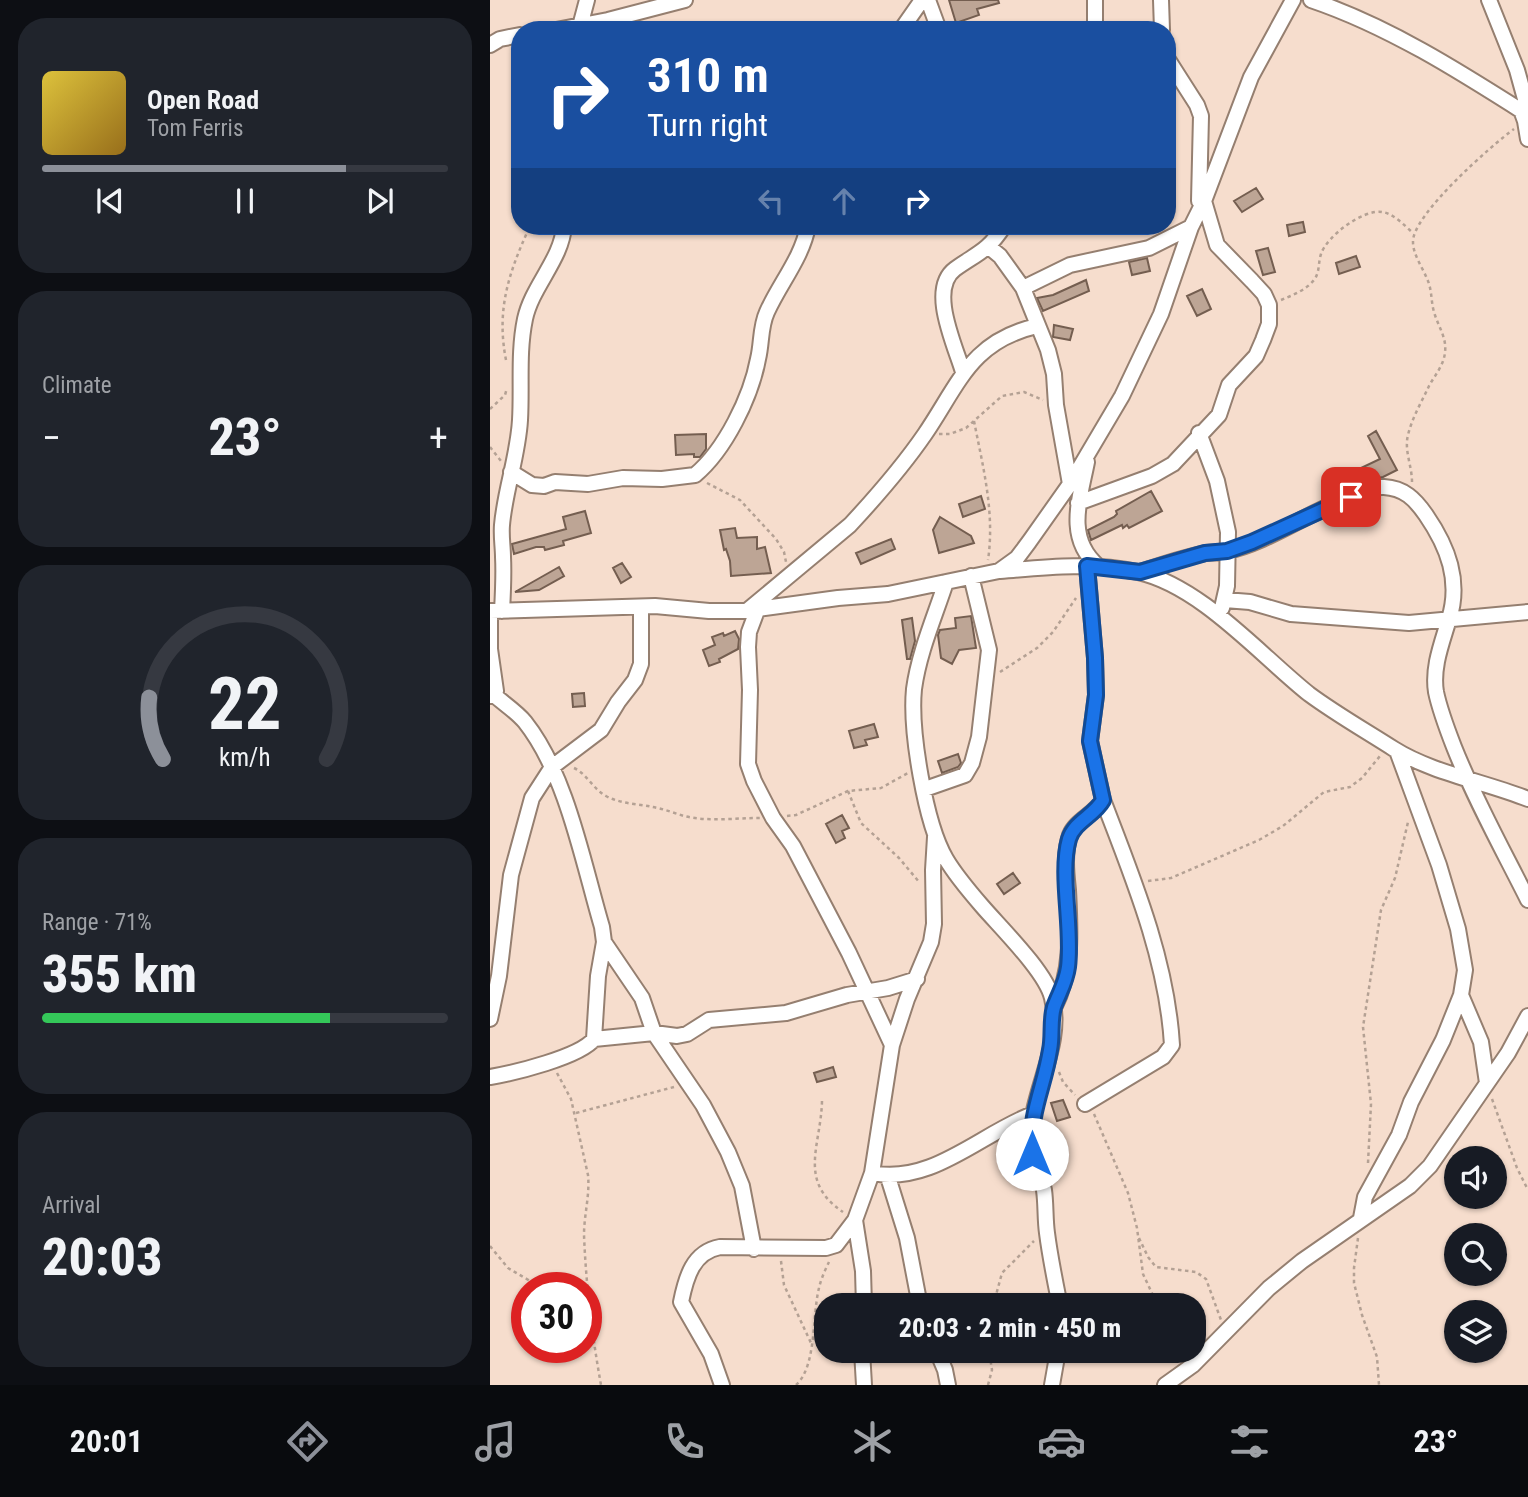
<!DOCTYPE html>
<html lang="en">
<head>
<meta charset="utf-8">
<style>
  :root { --surface:#171b24; --page:#20242c; --text:#f1f3f6; --muted:#9ea1a6; --line:#363941; --accent:#8c9099 }
  body { margin:0; font-family:"Roboto Condensed",sans-serif; background:var(--page); color:var(--text); height:100vh; display:flex; flex-direction:column; font-size:26px; white-space:nowrap }
  * { box-sizing:border-box; margin:0 }
  p { font-size:23px; color:var(--muted) }
  .icon { flex:none; width:38px; height:38px; fill:none; stroke:currentColor; stroke-width:2; stroke-linecap:round; stroke-linejoin:round }
  .map { position:relative; flex:1; overflow:hidden }
  .panel { display:flex; flex-direction:column; gap:18px; padding:18px; background:#0d0f14; width:490px }
  .panel>* { flex:none }
  .guide { position:absolute; left:21px; top:21px; width:665px; height:214px; border-radius:28px; box-shadow:0 2px 5px #0004; background:#1a4fa0; color:#fff; overflow:hidden }
  .tools { position:absolute; left:954px; top:1146px; display:grid; gap:14px }
  .tools a { display:grid; place-items:center; width:63px; height:63px; border-radius:50%; background:var(--surface); box-shadow:0 2px 5px #0004; font-size:35px }
  .speed { position:absolute; left:21px; top:1272px; display:flex; gap:14px; font-size:35px; font-weight:700; text-align:center }
  .speed>* { display:grid; place-content:center; width:91px; height:91px; border-radius:50%; background:var(--surface); box-shadow:0 2px 5px #0004; line-height:1 }
  .speed .limit { border:10px solid #d22; background:#fff; color:#111 }
  .pin { position:absolute; display:grid; place-items:center; width:60px; height:60px; color:#fff; margin:-30px; border-radius:14px; box-shadow:0 4px 10px #0006 }
  .me { position:absolute; width:77px; margin:-38px; rotate:0deg; stroke-linejoin:round; filter:drop-shadow(0 0 5px #0008) }
  .turn { display:flex; align-items:center; gap:24px; height:147px; padding:0 21px; font-size:32px }
  .turn .icon { width:91px; height:91px; stroke-width:2.5 }
  .turn b { display:block; font-size:49px; line-height:60px }
  .lanes { display:flex; align-items:center; height:66px; padding:0 21px; background:#0003; justify-content:center; gap:35px; direction:ltr }
  .lanes .off { opacity:.35 }
  .big { font-size:52px; font-weight:800; line-height:1.1 }
  .panel .tile { flex:1; display:flex; flex-direction:column; justify-content:center; gap:10px; min-width:0; padding:0 24px; border-radius:28px; background:var(--page) }
  .panel .dial { align-items:center; gap:0 }
  .dial svg { height:182px; overflow:visible; fill:none; stroke:var(--line); stroke-width:7; stroke-linecap:round; text-anchor:middle }
  .dial text { fill:var(--text); stroke:none }
  .song { display:flex; align-items:center; gap:21px }
  .cover { width:84px; height:84px; border-radius:10px; background:linear-gradient(135deg,hsl(50 70% 55%),hsl(40 70% 35%)) }
  .played { height:7px; border-radius:4px; background:linear-gradient(90deg,var(--accent) 75%,var(--line) 75%) }
  .keys { display:flex; justify-content:space-around; direction:ltr }
  .heat { display:flex; justify-content:space-between; align-items:center; font-size:38px; direction:ltr }
  .charge { height:10px; border-radius:5px; background:linear-gradient(90deg,#34c759 71%,var(--line) 0) }
  .trip { position:absolute; left:324px; top:1293px; width:392px; height:70px; border-radius:28px; background:var(--surface); box-shadow:0 2px 5px #0004; font-weight:800; line-height:70px; text-align:center }
  .tabs { display:flex; height:112px; justify-content:space-around; align-items:center; background:#090b0e; color:var(--muted) }
  .tabs .icon { width:49px; height:49px }
  .tabs .active { color:var(--accent) }
  .tabs b { font-size:32px; color:var(--text) }
  main { display:flex; flex:1; min-height:0 }
  .map>svg:first-child { display:block }
  .building { fill:#bda595; stroke:#745e50; stroke-width:2 }
  .lines { fill:none; stroke-linecap:round; stroke-linejoin:round }
  .street-casing { stroke:#957f70; stroke-width:18 }
  .path { stroke:#b4a194; stroke-width:2.5; stroke-dasharray:3.5 3.5; stroke-linecap:butt }
  .street { stroke:#fff; stroke-width:14 }
  .route-casing { stroke:#114b97; stroke-width:18 }
  .route { stroke:#1a73e8; stroke-width:12 }
</style>
</head>
<body>
<main>
<section class="panel">
<div class="tile">
<div class="song"><i class="cover"></i><div><b>Open Road</b><p>Tom Ferris</p></div></div>
<div class="played"></div>
<div class="keys"><svg class="icon" aria-label="previous" viewBox="0 0 24 24"><path d="M18 5L8 12l10 7zM5 5v14"/></svg><svg class="icon" aria-label="pause" viewBox="0 0 24 24"><path d="M8 5v14M16 5v14"/></svg><svg class="icon" aria-label="next" viewBox="0 0 24 24"><path d="M6 5l10 7-10 7zM19 5v14"/></svg></div>
</div>
<div class="tile"><p>Climate</p>
<div class="heat"><a>−</a><b class="big">23°</b><a>+</a></div>
</div>
<div class="tile dial"><svg viewBox="0 0 100 80">
<path d="M14 69A42 42 0 1 1 86 69"/>
<path d="M14 69A42 42 0 0 1 8 42" stroke="#8c9099"/>
<text x="50" y="56" font-size="32" font-weight="700">22</text>
<text x="50" y="72" font-size="11">km/h</text>
</svg></div>
<div class="tile"><p>Range · 71%</p><b class="big">355 km</b><div class="charge"></div></div>
<div class="tile"><p>Arrival</p><b class="big">20:03</b></div>
</section>
<div class="map">
<svg width="1038" height="1385" viewBox="0 0 1038 1385">
  <rect width="100%" height="100%" fill="#f6ddcd"/>
  <path class="building" d="M 459,0 L 508,0 L 509,3 L 487,9 L 489,15 L 466,23 Z
    M 766,188 L 773,199 L 752,212 L 744,201 Z
    M 813,222 L 815,232 L 799,236 L 797,225 Z
    M 778,248 L 785,272 L 773,275 L 766,251 Z
    M 866,256 L 870,267 L 849,274 L 846,263 Z
    M 657,258 L 660,271 L 642,275 L 639,262 Z
    M 596,280 L 599,291 L 553,311 L 547,298 L 563,295 Z
    M 712,289 L 721,309 L 707,316 L 697,296 Z
    M 564,325 L 583,329 L 580,340 L 563,337 Z
    M 886,431 L 907,470 L 893,477 L 877,480 L 871,468 L 890,459 L 878,436 Z
    M 216,434 L 216,449 L 210,457 L 204,457 L 204,454 L 186,455 L 185,435 Z
    M 661,491 L 672,511 L 639,528 L 637,525 L 633,528 L 632,525 L 601,540 L 598,530 L 624,517 L 627,514 L 626,511 Z
    M 491,496 L 495,509 L 473,517 L 469,504 Z
    M 95,511 L 101,533 L 73,541 L 74,545 L 55,550 L 54,547 L 46,547 L 24,554 L 22,544 L 76,529 L 73,517 Z
    M 450,517 L 481,536 L 484,543 L 449,553 L 443,530 Z
    M 245,528 L 247,538 L 267,537 L 267,549 L 275,547 L 281,573 L 241,576 L 240,561 L 236,549 L 234,550 L 230,530 Z
    M 401,539 L 405,549 L 371,564 L 366,553 Z
    M 132,563 L 141,577 L 131,583 L 123,568 Z
    M 69,567 L 74,576 L 49,590 L 25,592 Z
    M 481,616 L 486,648 L 469,650 L 462,664 L 451,658 L 448,635 L 450,630 L 466,628 L 465,618 Z
    M 422,618 L 425,641 L 420,659 L 417,659 L 412,620 Z
    M 245,631 L 249,639 L 248,649 L 229,659 L 230,662 L 219,666 L 213,650 L 225,645 L 222,637 L 233,633 L 234,636 Z
    M 94,693 L 95,706 L 83,707 L 82,694 Z
    M 384,724 L 388,737 L 375,740 L 377,745 L 364,748 L 359,731 Z
    M 468,754 L 471,763 L 468,767 L 452,773 L 448,761 Z
    M 352,815 L 359,828 L 352,831 L 355,838 L 346,843 L 336,824 Z
    M 523,873 L 530,883 L 514,894 L 507,884 Z
    M 343,1067 L 346,1077 L 327,1082 L 324,1073 Z
    M 573,1100 L 580,1117 L 567,1121 L 561,1103 Z"/>
  <g class="lines">
    <defs>
      <path id="street" d="M 438,0 L 449,30
        M 605,0 L 605,30
        M 671,0 L 672,30
        M 821,0 C 898,26 969,71 1038,115
        M 999,0 L 1027,70 L 1038,110
        M 66,30 L 118,20 L 195,0
        M 89,30 L 97,0
        M 411,30 L 432,0
        M 0,45 L 10,39 L 30,35
        M 677,58 L 707,105 L 711,116 L 709,201
        M 1031,110 L 1035,121 L 1038,139
        M 499,247 L 510,256 L 533,288 L 558,350 L 564,374 L 566,405 L 580,484
        M 533,288 L 580,265 L 659,248 L 701,227
        M 473,372 C 465,345 438,289 465,269 C 489,252 497,252 514,226
        M 709,433 L 727,481 L 738,532 L 737,586 L 732,608
        M 597,462 C 590,498 575,538 608,566
        M 21,472 L 42,485 L 54,486 L 65,482 L 98,484 L 133,478 L 172,479 L 205,475 C 235,450 261,397 268,359 C 272,343 270,327 277,312 C 290,283 312,258 318,226
        M 588,503 L 662,476 L 683,464 L 729,415 L 739,385 L 766,356 L 773,340 L 779,324 L 779,305 L 774,294 L 762,281 L 727,245 L 714,201
        M 510,571 C 556,567 603,562 648,572 C 711,586 770,655 819,694 C 846,714 876,731 904,749 C 942,773 996,782 1038,799
        M 650,572 C 672,565 694,557 716,553 C 723,552 731,553 737,551 C 775,543 813,516 849,502 C 863,496 879,486 894,487 C 914,488 925,499 936,515 C 958,547 971,581 959,619 C 952,643 942,667 946,692 C 950,711 957,729 964,747 C 985,800 1013,850 1038,900
        M 456,582 C 445,616 429,652 424,689 C 420,730 435,823 456,859 C 466,876 479,891 492,906 C 510,927 556,972 562,998 C 574,1046 540,1092 541,1139 C 541,1157 550,1172 554,1190 C 556,1204 555,1219 557,1233 C 560,1257 565,1281 570,1306
        M 735,600 L 760,602 L 801,614 L 919,623 L 1038,612
        M 268,608 L 259,632 L 258,647 L 260,690 L 258,764 L 264,781 L 283,818 L 303,846 L 359,953 L 402,1045
        M 258,610 L 360,525 C 386,497 413,466 435,434 C 469,384 481,341 547,326
        M 0,611 L 165,606 L 219,611 L 253,611 L 348,598 L 398,594 L 509,571 L 527,558 L 539,542 L 580,484 L 632,396 L 671,314 L 701,227 L 714,201 L 761,77 L 803,0
        M 12,611 C 13,593 14,575 13,557 C 13,547 11,536 12,525 C 15,490 28,456 30,420 C 32,386 28,353 35,319 C 42,286 72,259 74,226
        M 0,696 L 6,691 L 0,649 L 0,611
        M 907,751 L 949,865 L 968,929 L 975,970 L 971,995 L 991,1042 L 997,1083
        M 435,789 L 475,775 L 482,763 L 489,737 L 499,650 L 481,576
        M 114,942 L 152,998 L 164,1033 L 213,1105 L 238,1152 L 252,1186 L 264,1249
        M 564,1008 C 583,971 580,930 578,890 C 576,871 574,853 580,835 C 586,820 605,814 613,800 L 600,741 L 606,695 L 605,658 L 597,566
        M 0,1019 L 9,976 L 21,875 L 42,798 L 62,767 L 111,730 L 128,702 L 145,680 L 151,664 L 151,607
        M 104,1039 L 164,1033 L 187,1036 L 197,1034 L 219,1020 L 296,1013 L 357,995 L 398,988 L 427,979
        M 0,1077 C 24,1073 90,1057 104,1039 L 108,976 L 114,942 L 112,927 C 93,863 77,775 35,722 C 27,712 13,703 3,694
        M 595,1104 L 673,1057 L 682,1045 C 677,960 643,878 613,800
        M 382,1173 C 442,1185 490,1134 543,1114
        M 398,1177 L 417,1238 L 430,1306
        M 871,1218 L 875,1197 L 909,1135 L 921,1102 L 953,1040 L 971,995
        M 365,1220 L 373,1271 L 374,1306
        M 372,1351 L 374,1385
        M 447,1351 L 455,1370 L 458,1385
        M 232,1385 L 221,1354 L 191,1302 C 196,1277 203,1252 230,1247 L 336,1248 L 346,1245 L 365,1220 L 382,1173 L 402,1045 L 417,999 L 441,942 L 444,924 L 443,870 L 445,837
        M 562,1385 L 568,1351
        M 675,1385 L 703,1365 L 779,1288 L 812,1261 L 920,1186 L 940,1166 L 1018,1053 L 1038,1016"/>
    </defs>
    <use href="#street" class="street-casing"/>
    <path class="path" d="M 791,300 C 803,295 816,290 824,280 C 830,272 828,263 831,254 C 837,236 873,209 892,212 C 903,213 915,226 923,233
      M 16,360 C 6,309 19,272 40,226
      M 0,409 L 15,395 L 17,388
      M 484,421 C 493,467 505,513 498,560
      M 449,434 L 460,434 L 476,428 L 512,396 L 534,392 L 553,400
      M 0,447 L 11,461
      M 922,482 C 922,466 914,450 918,435 C 922,418 932,401 939,386 C 945,375 954,365 955,352 C 957,338 948,326 944,312 C 941,302 942,291 938,281 C 933,268 923,255 923,242 C 922,215 1002,145 1024,129
      M 217,483 L 250,500 L 286,539 L 294,552 L 296,562
      M 510,672 L 547,648 L 563,632 L 586,598
      M 84,768 C 97,774 103,789 116,796 C 131,804 148,804 163,807 C 174,809 184,813 194,816 C 218,822 245,818 270,818
      M 358,791 L 371,823 L 409,858 L 430,883
      M 297,816 L 306,815 L 358,791 L 391,788 L 418,773
      M 658,881 L 681,878 L 769,840 L 793,826 L 834,792 L 860,787 L 872,778 L 890,756
      M 569,1072 L 573,1082 L 585,1095
      M 67,1073 L 81,1099 L 98,1175 C 100,1195 94,1215 94,1235 C 96,1285 102,1335 111,1385
      M 1002,1099 L 1027,1168 L 1038,1190
      M 332,1101 C 331,1146 307,1181 353,1212
      M 86,1113 L 184,1087
      M 604,1114 L 638,1193 L 647,1228 L 653,1274 L 668,1306
      M 878,1163 L 881,1104 L 873,1027 L 891,910 L 905,878 L 918,822
      M 649,1238 L 658,1257 L 666,1267 L 706,1272 L 716,1279 L 731,1320
      M 868,1238 L 864,1268 L 864,1283 L 872,1315 L 887,1357 L 889,1385
      M 0,1246 L 18,1268 L 52,1288
      M 291,1261 L 294,1285 L 321,1343
      M 503,1306 L 512,1273 L 544,1241
      M 681,1351 L 681,1363
      M 306,1385 C 327,1366 322,1315 329,1288 C 331,1279 335,1270 339,1262
      M 498,1385 L 502,1370 L 499,1351"/>
    <use href="#street" class="street"/>
  </g>
  <g class="lines">
    <defs>
      <path id="route" d="M 542,1154 C 539,1112 554,1088 560,1050 C 563,1036 560,1020 564,1007 C 569,993 576,983 578,967 C 583,928 569,874 579,839 C 585,821 604,816 613,800 L 600,741 L 606,695 L 605,658 L 597,566 L 650,572 L 715,553 L 737,551 L 762,542 L 861,497"/>
    </defs>
    <use href="#route" class="route-casing"/>
    <use href="#route" class="route"/>
  </g>
</svg>
<div class="tools">
<a><svg class="icon" aria-label="sound" viewBox="0 0 24 24"><path d="M4 9h4l5-4v14l-5-4H4zM17 9q2 3 0 6"/></svg></a>
<a><svg class="icon" aria-label="search" viewBox="0 0 24 24"><circle cx="10" cy="10" r="6"/><path d="M15 15l6 6"/></svg></a>
<a><svg class="icon" aria-label="layers" viewBox="0 0 24 24"><path d="M12 4l9 5-9 5-9-5zM3 14l9 5 9-5"/></svg></a>
</div>
<div class="speed"><div class="limit">30</div></div>
<div class="pin" style="left:861px;top:497px;background:#d93025"><svg class="icon" aria-label="arrive" viewBox="0 0 24 24"><path d="M6 21V4h12l-3 4 3 4H6"/></svg></div>
<svg class="me" style="left:542px;top:1154px" viewBox="-20 -20 40 40"><circle r="19" fill="#fff"/><path d="M0-13L10 11 0 6-10 11z" fill="#1a73e8"/></svg>
<div class="trip">20:03 · 2 min · 450 m</div>
<div class="guide">
<div class="turn"><svg class="icon" aria-label="right" viewBox="0 0 24 24"><path d="M7 20v-9h11M14 6l5 5-5 5"/></svg><div><b>310 m</b>Turn right</div></div>
<div class="lanes"><svg class="icon off" aria-label="left" viewBox="0 0 24 24"><path d="M17 20v-9H6M10 6l-5 5 5 5"/></svg><svg class="icon off" aria-label="ahead" viewBox="0 0 24 24"><path d="M12 20V5M6 11l6-6 6 6"/></svg><svg class="icon" aria-label="right" viewBox="0 0 24 24"><path d="M7 20v-9h11M14 6l5 5-5 5"/></svg></div>
</div>
</div>
</main>
<nav class="tabs">
<b>20:01</b>
<svg class="icon active" aria-label="directions" viewBox="0 0 24 24"><path d="M12 3l9 9-9 9-9-9zM9 14v-3h6M13 9l2 2-2 2"/></svg>
<svg class="icon" aria-label="music" viewBox="0 0 24 24"><path d="M9 18V5l10-2v13"/><circle cx="6" cy="18" r="3"/><circle cx="16" cy="16" r="3"/></svg>
<svg class="icon" aria-label="phone" viewBox="0 0 24 24"><path d="M5 4h4l2 5-3 2q2 4 5 5l2-3 5 2v4C11 20 4 13 5 4z"/></svg>
<svg class="icon" aria-label="climate" viewBox="0 0 24 24"><path d="M12 3v18M4 7l16 10M4 17L20 7"/></svg>
<svg class="icon" aria-label="car" viewBox="0 0 24 24"><path d="M5 17H2v-5l4-1 3-4h7l3 4 3 1v5h-3M9 17h6M6 11h13"/><circle cx="7" cy="17" r="2"/><circle cx="17" cy="17" r="2"/></svg>
<svg class="icon" aria-label="filters" viewBox="0 0 24 24"><path d="M4 7h16M4 17h16"/><circle cx="9" cy="7" r="2"/><circle cx="15" cy="17" r="2"/></svg>
<b>23°</b>
</nav>
</body>
</html>
